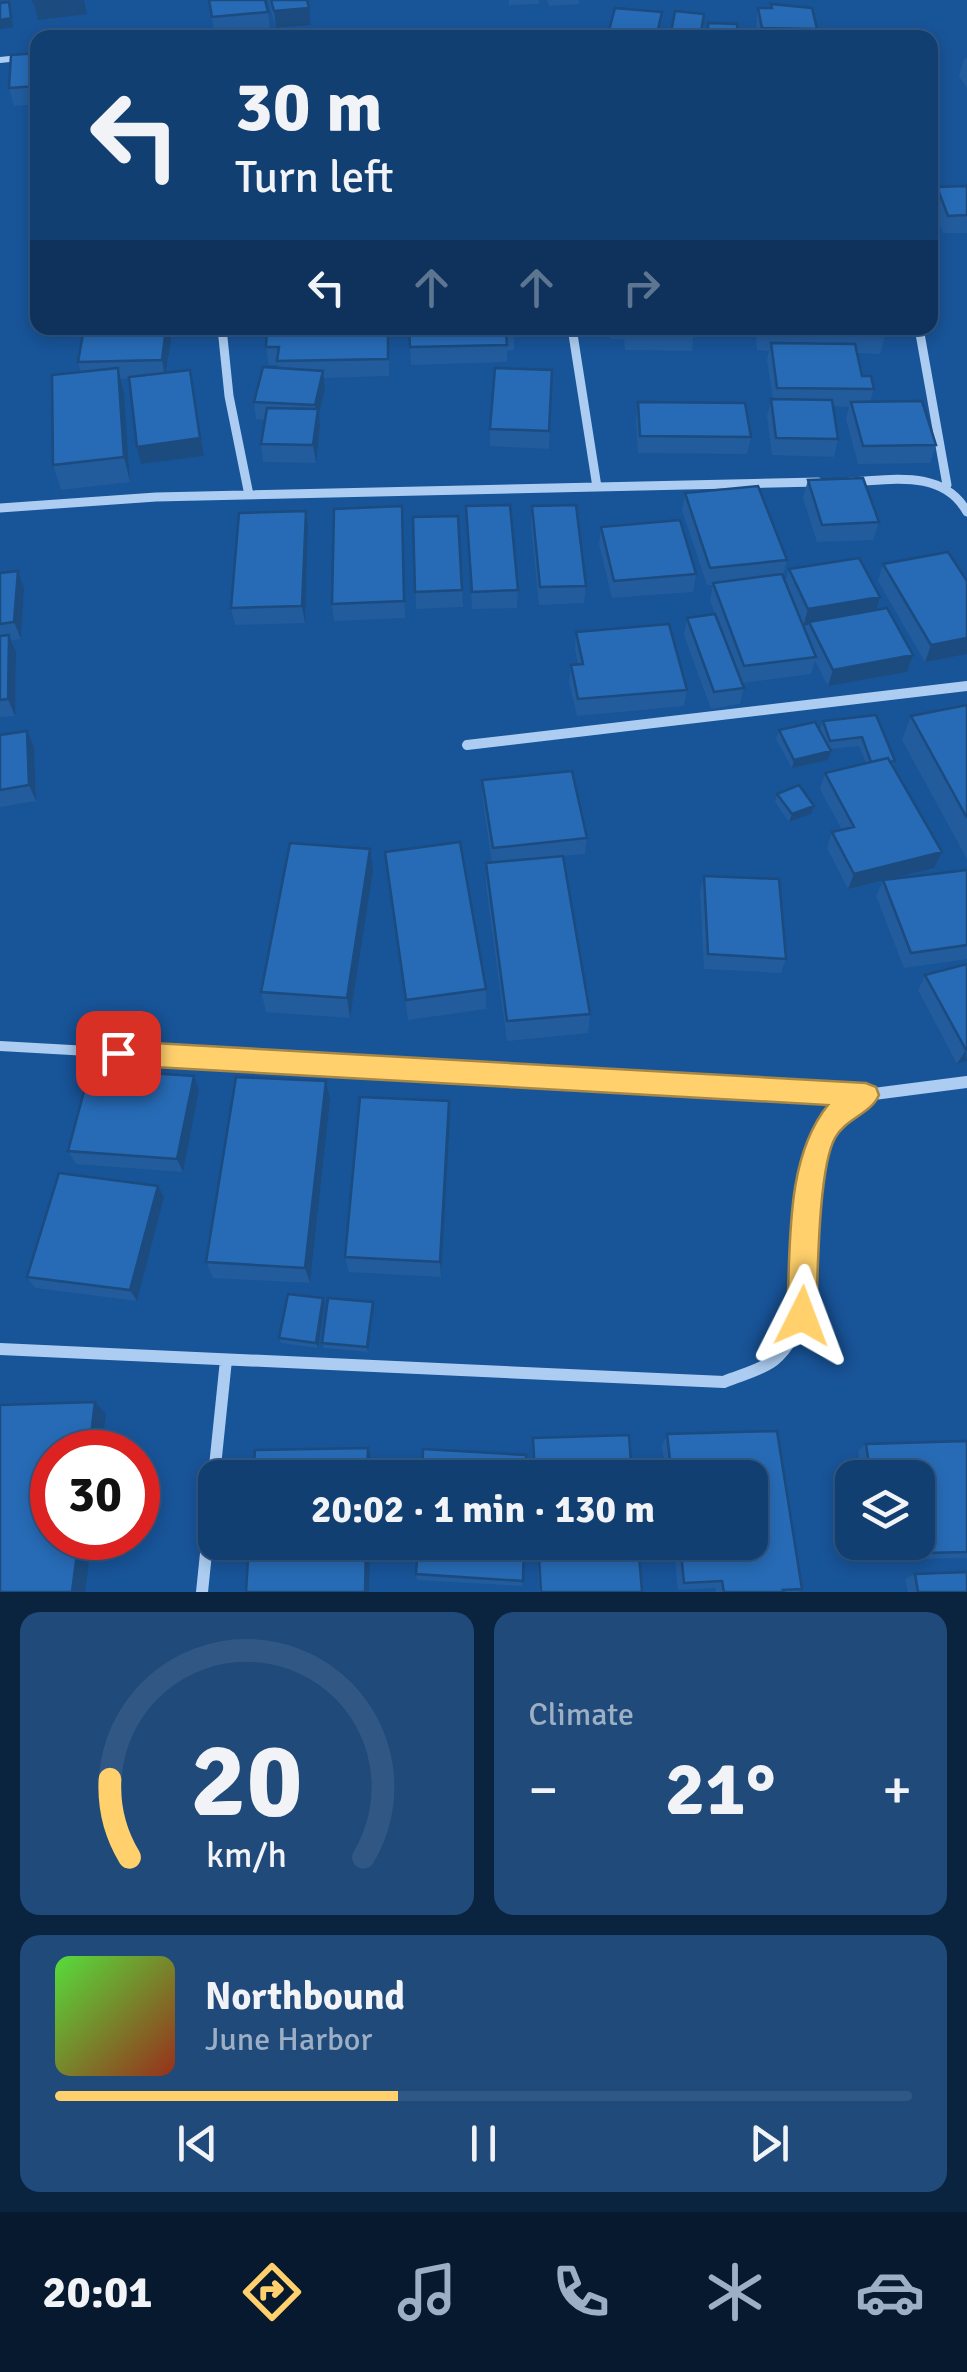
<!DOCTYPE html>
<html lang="en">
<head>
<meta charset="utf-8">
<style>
  :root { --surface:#123f72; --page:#1f4a7a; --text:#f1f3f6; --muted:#9cafc4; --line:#315884; --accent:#ffd06c }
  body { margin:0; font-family:Signika,sans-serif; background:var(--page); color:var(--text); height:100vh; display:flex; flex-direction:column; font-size:38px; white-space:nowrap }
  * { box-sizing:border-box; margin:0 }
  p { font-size:32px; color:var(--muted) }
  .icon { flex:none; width:55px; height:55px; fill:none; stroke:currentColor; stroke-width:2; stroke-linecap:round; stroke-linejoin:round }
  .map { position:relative; height:1592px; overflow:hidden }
  .side { display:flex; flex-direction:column; gap:20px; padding:20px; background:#0a233f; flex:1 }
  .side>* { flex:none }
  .banner { position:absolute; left:30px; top:30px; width:908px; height:305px; border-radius:20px; box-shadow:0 5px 15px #0003,0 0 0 2px var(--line); background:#123f72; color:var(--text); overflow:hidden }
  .controls { position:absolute; left:835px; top:1460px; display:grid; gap:20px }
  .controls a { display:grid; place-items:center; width:100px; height:100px; border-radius:20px; background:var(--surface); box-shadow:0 5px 15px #0003,0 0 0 2px var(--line); font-size:50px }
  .speed { position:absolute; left:30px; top:1430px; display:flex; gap:20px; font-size:50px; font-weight:700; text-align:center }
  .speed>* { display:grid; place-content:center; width:130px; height:130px; border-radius:50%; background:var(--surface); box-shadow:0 5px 15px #0003,0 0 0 2px var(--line); line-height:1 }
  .speed .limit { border:15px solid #d22; background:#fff; color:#111 }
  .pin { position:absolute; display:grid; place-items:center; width:85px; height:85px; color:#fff; margin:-42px; border-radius:20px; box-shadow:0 5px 15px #0006 }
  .me { position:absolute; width:110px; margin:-55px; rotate:3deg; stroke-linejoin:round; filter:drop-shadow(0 0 8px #0008) }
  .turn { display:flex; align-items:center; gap:35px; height:210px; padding:0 40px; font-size:45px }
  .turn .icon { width:130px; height:130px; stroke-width:2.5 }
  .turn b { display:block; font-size:70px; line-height:85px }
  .lanes { display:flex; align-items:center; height:95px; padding:0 40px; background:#0003; justify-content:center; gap:50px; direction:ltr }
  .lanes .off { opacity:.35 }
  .big { font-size:75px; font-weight:700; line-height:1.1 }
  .side .widget { flex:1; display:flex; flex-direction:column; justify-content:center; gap:15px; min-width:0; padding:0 35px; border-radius:20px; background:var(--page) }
  .side .dial { align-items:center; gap:0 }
  .dial svg { height:260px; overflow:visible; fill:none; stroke:var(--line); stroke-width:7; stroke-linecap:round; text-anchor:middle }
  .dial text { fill:var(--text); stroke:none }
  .song { display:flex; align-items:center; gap:30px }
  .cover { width:120px; height:120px; border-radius:15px; background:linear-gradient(135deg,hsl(110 70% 55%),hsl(10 70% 35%)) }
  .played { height:10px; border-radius:5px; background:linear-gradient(90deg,var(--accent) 40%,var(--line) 40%) }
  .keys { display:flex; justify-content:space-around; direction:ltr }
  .heat { display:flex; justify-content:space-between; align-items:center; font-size:55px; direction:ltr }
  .side .tiles { flex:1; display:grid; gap:20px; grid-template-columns:1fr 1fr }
  .widget:last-child { grid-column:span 2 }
  .trip { position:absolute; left:198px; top:1460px; width:570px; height:100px; border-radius:20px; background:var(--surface); box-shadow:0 5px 15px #0003,0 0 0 2px var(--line); font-weight:700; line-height:100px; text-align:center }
  .dock { display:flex; height:160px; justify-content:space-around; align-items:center; background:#07192e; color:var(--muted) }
  .dock .icon { width:70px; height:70px }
  .dock .on { color:var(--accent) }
  .dock b { font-size:45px; color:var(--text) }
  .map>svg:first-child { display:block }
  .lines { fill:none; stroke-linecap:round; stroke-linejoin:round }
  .minor-far3 { stroke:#accdf1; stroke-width:6 }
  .minor-far2 { stroke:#accdf1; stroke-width:9 }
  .minor-far1 { stroke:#accdf1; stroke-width:10 }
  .minor { stroke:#accdf1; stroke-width:12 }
  .wall { fill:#225c9d }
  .shaded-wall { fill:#1b4b7f }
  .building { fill:#276bb6; stroke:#1b4b7f; stroke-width:2.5 }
  .route { fill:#ffd06c; stroke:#a68746; stroke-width:2.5 }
</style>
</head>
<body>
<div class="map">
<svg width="967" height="1592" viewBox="0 0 967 1592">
  <rect width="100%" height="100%" fill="#185498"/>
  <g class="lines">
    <path class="minor-far3" d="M 224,38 L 289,33
      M 0,60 L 38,56"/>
    <path class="minor-far2" d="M 222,328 L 229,396 L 249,495
      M 572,328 L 597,487
      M 919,328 L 947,485
      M 850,482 C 892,480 943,469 967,512
      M 0,508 L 156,497 L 818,482"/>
    <path class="minor-far1" d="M 467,745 L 967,686
      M 0,1046 L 213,1058"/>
    <path class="minor" d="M 169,1056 L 866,1095 L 967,1082
      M 0,1349 L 724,1382 C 740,1375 760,1371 774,1360 C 831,1314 789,1189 824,1129 C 834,1113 851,1104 866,1095
      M 202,1592 L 226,1360"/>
  </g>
  <path class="wall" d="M 208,0 L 268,12 L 270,29 L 215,34 Z
    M 268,0 L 307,0 L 311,25 L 276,28 Z
    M 509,0 L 539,0 L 539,4 L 509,5 Z
    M 547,0 L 579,0 L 579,4 L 549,6 Z
    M 771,4 L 817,29 L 816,38 L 758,38 L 756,25 L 758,8 L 771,8 Z
    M 38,53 L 38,104 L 14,106 L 9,88 Z
    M 967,58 L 967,88 L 959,76 L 964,59 Z
    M 967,186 L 967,233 L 943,233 L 932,204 L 937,187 Z
    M 389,328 L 389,376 L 324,378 L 325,389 L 319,414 L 320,426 L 316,463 L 263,462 L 261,444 L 265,420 L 256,419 L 254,402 L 279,368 L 278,365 L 269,365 L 266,347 Z
    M 409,328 L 514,333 L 514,350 L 507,351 L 507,362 L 411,365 Z
    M 610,328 L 694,328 L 692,351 L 625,350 L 624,339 L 610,339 Z
    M 755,328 L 883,328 L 885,336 L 880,354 L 857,353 L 862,376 L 874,389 L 870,401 L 936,445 L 930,463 L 858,464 L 846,419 L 849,407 L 833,406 L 838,439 L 834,457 L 772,455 L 767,416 L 771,399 L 773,399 L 767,360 L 769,351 L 757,350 Z
    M 171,341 L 166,373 L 190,370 L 204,456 L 141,464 L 137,447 L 129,378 L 121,379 L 124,393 L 130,482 L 61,490 L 53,465 L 81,372 L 78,362 Z
    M 552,370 L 549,449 L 490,446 L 490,429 Z
    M 638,402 L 751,437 L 747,454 L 638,453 L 636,420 Z
    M 808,480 L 879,522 L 873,540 L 817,542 L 803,498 Z
    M 685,493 L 787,560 L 783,576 L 785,583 L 789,569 L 880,597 L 876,610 L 913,655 L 907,672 L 828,686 L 815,661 L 811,674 L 742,683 L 744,688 L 740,704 L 711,709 L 684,635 L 687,618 L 715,614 L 710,600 L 713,585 L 707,585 L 682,510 Z
    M 402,506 L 405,618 L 334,621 L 332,604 Z
    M 466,506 L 518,590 L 517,608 L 472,609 Z
    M 532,506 L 586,586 L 584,603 L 539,605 L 531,524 Z
    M 413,517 L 462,590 L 463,607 L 416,609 Z
    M 601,527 L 696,574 L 693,592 L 612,598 L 599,544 Z
    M 308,528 L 305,623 L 235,625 L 231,608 Z
    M 883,564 L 967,581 L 967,654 L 925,662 L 878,581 Z
    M 0,573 L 24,589 L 21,639 L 12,640 L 16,652 L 15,716 L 0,717 Z
    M 576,632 L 687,690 L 684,706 L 577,716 L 569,682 L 571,665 L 578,664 L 575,649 Z
    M 967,705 L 967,859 L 902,740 L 911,716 Z
    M 876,715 L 895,761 L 893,766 L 934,868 L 884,880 L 967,870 L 967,959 L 904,968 L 876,896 L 883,881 L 848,889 L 827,848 L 832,832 L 842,830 L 820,789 L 825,773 L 866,763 L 859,746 L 830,749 L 831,751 L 828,760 L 792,768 L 776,739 L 779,730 L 823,736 L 820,730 L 823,721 Z
    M 27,731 L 34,747 L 36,801 L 0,807 L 0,735 Z
    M 482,780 L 587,838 L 585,854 L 530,859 L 590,1014 L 588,1033 L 507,1041 L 486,885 L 486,863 L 492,862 L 482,796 Z
    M 777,794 L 811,814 L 789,822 L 775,802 Z
    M 385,852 L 486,989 L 486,1009 L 408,1020 Z
    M 373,871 L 350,1018 L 266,1012 L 261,992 Z
    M 704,876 L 786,959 L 781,973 L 704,969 L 700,891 Z
    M 967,964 L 967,1061 L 957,1064 L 918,990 L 925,975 Z
    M 199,1090 L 183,1172 L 76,1164 L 68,1151 Z
    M 330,1100 L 310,1283 L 213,1278 L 206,1262 Z
    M 450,1119 L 441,1277 L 349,1272 L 345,1257 Z
    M 158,1186 L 164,1197 L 137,1301 L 35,1288 L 27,1277 Z
    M 323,1298 L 325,1303 L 318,1348 L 281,1343 L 279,1338 Z
    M 374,1307 L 368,1352 L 324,1348 L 322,1343 Z
    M 777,1431 L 802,1589 L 798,1592 L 716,1592 L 715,1588 L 678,1590 L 673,1542 L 750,1542 L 750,1478 L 666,1478 L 662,1446 L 667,1434 Z
    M 533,1438 L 632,1478 L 533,1478 L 532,1449 Z
    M 967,1441 L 967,1558 L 876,1560 L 873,1542 L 918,1542 L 918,1478 L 862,1478 L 858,1451 L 866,1444 Z
    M 536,1542 L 638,1542 L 642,1592 L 539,1592 Z
    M 416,1574 L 523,1581 L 522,1586 L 417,1580 Z
    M 915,1574 L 967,1592 L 908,1592 L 905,1579 Z"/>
  <path class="shaded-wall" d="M 59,0 L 84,0 L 87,14 L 38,20 L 34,3 Z
    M 9,2 L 13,27 L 0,29 L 0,20 Z
    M 309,8 L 311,25 L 276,28 L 274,11 Z
    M 166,328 L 168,328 L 171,341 L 165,377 L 162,360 Z
    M 118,368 L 124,393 L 130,482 L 124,457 Z
    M 190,370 L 204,456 L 141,464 L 137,447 Z
    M 323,371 L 325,389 L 319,414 L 320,426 L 316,463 L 313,445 L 317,421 L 315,405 Z
    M 306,511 L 308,528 L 305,623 L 302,606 Z
    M 18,571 L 24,589 L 21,639 L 14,622 Z
    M 880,597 L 875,614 L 809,622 L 808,625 L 803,626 L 808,609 Z
    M 9,635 L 16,652 L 15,716 L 8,699 Z
    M 967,638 L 967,654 L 925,662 L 931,645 Z
    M 913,655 L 907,672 L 828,686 L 833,670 Z
    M 27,731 L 34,747 L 36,801 L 29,785 Z
    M 831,751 L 828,760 L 792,768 L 794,760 Z
    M 814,806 L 811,814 L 789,822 L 792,814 Z
    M 370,849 L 373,871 L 350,1018 L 347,998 Z
    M 942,852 L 934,868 L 848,889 L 854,874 Z
    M 966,1050 L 967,1061 L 957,1064 Z
    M 194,1076 L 199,1090 L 183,1172 L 177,1159 Z
    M 326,1081 L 330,1100 L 310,1283 L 305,1268 Z
    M 449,1101 L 450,1119 L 441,1277 L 440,1262 Z
    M 158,1186 L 164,1197 L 137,1301 L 130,1290 Z
    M 323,1298 L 325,1303 L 318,1348 L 316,1343 Z
    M 373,1302 L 374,1307 L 368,1352 L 367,1347 Z
    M 95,1402 L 106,1414 L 101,1452 L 89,1452 Z
    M 368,1448 L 371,1459 L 371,1478 L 367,1478 Z
    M 79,1538 L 92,1538 L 85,1592 L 72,1592 Z
    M 366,1542 L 370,1542 L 369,1592 L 365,1592 Z"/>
  <path class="building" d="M 33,0 L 59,0 L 34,3 Z
    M 209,0 L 265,0 L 268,12 L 212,17 Z
    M 271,0 L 307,0 L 309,8 L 274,11 Z
    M 9,2 L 11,18 L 0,20 L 0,3 Z
    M 771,4 L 812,8 L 817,29 L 762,28 L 758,8 L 772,8 Z
    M 615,8 L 662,12 L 656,38 L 607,38 Z
    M 675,11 L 704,14 L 700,38 L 670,38 Z
    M 708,23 L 737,24 L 738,38 L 708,38 Z
    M 235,36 L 235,38 L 196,38 L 196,37 Z
    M 38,53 L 38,86 L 9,88 L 11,55 Z
    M 967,186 L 967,215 L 948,216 L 937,187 Z
    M 84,328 L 166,328 L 162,360 L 78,362 Z
    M 267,328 L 388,328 L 388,359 L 277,361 L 279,347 L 266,347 Z
    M 409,328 L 513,328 L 514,333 L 506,333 L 507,345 L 410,347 Z
    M 627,328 L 694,328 L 695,333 L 627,333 Z
    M 760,328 L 883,328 L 885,336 L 761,333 Z
    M 771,343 L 855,344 L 862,376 L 871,376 L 874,389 L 777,388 Z
    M 263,367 L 323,371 L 315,405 L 254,402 Z
    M 118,368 L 124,457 L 53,465 L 52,375 Z
    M 495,368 L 552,370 L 549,431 L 490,429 Z
    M 190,370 L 200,438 L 137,447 L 129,377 Z
    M 771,399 L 832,400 L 838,439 L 776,438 Z
    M 922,401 L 936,445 L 863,446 L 851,402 Z
    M 638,402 L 745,403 L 751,437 L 640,436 Z
    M 267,408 L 318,409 L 313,445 L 261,444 Z
    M 863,478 L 879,522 L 822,525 L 808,480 Z
    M 758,486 L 787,560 L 710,568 L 685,493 Z
    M 510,505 L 518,590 L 472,592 L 466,506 Z
    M 576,505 L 586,586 L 540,587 L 532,506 Z
    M 402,506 L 404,601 L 332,604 L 334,509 Z
    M 306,511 L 302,606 L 231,608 L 239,513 Z
    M 458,516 L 462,590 L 415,592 L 413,517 Z
    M 680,520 L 696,574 L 614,581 L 601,527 Z
    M 948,552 L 967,581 L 967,638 L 931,645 L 883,564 Z
    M 859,558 L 880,597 L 808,609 L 789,569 Z
    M 18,571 L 14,622 L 0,624 L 0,573 Z
    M 782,574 L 816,657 L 744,666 L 713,583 Z
    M 887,608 L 913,655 L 833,670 L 809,622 Z
    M 715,614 L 744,688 L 714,692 L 687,618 Z
    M 669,624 L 687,690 L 578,699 L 571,665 L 583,664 L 576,632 Z
    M 9,635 L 8,699 L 0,700 L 0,636 Z
    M 967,705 L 967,818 L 911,716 Z
    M 876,715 L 895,761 L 890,762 L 888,758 L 871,762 L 862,737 L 830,741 L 823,721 Z
    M 815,722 L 831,751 L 794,760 L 779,730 Z
    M 27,731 L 29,785 L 0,790 L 0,735 Z
    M 888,758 L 942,852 L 854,874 L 832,832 L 854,827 L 825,773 Z
    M 572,771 L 587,838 L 493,848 L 482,780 Z
    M 799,785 L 814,806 L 792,814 L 777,794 Z
    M 460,842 L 486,989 L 406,1000 L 385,852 Z
    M 290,843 L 370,849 L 347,998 L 261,992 Z
    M 563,856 L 590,1014 L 507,1021 L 486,863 Z
    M 967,870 L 967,945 L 911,953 L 883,880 Z
    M 704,876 L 779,879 L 786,959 L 708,954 Z
    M 967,964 L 967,1050 L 966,1050 L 925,975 Z
    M 90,1069 L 194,1076 L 177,1159 L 68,1151 Z
    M 236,1077 L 326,1081 L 305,1268 L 206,1262 Z
    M 360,1097 L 449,1101 L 440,1262 L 345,1257 Z
    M 59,1173 L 158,1186 L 130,1290 L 27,1277 Z
    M 288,1294 L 323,1298 L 316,1343 L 279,1338 Z
    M 328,1298 L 373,1302 L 367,1347 L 322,1343 Z
    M 95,1402 L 89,1452 L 52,1452 L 52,1538 L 79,1538 L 72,1592 L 0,1592 L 0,1405 Z
    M 777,1431 L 802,1589 L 783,1590 L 784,1592 L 724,1592 L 722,1581 L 684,1583 L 680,1542 L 750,1542 L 750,1478 L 672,1478 L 667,1434 Z
    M 629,1435 L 632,1478 L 535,1478 L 533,1438 Z
    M 967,1441 L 967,1552 L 884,1554 L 882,1542 L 918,1542 L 918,1478 L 871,1478 L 866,1444 Z
    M 368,1448 L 367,1478 L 253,1478 L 255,1450 Z
    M 423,1449 L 526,1455 L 526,1478 L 422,1478 Z
    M 249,1542 L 366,1542 L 365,1592 L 246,1592 Z
    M 418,1542 L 524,1542 L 523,1581 L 416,1574 Z
    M 538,1542 L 638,1542 L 642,1592 L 541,1592 Z
    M 967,1572 L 967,1592 L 918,1592 L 915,1574 Z"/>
  <path class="route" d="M 118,1041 L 866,1083 L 876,1087 L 879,1095 C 871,1114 846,1118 835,1138 C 818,1169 818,1277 816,1316 L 812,1326 L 802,1331 L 791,1326 L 787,1316 C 791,1249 784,1159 828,1105 L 118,1065 L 109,1061 L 105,1053 L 109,1044 Z"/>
</svg>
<div class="controls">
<a><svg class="icon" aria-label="layers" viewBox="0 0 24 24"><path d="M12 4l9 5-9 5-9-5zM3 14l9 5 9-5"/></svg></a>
</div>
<div class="speed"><div class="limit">30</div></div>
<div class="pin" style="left:118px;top:1053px;background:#d93025"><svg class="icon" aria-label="arrive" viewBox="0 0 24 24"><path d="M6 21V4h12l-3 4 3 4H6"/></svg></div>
<svg class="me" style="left:802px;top:1316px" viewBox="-20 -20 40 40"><path d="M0-17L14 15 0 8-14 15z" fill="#ffd06c" stroke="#fff" stroke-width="4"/></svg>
<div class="trip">20:02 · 1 min · 130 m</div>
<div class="banner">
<div class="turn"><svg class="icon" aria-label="left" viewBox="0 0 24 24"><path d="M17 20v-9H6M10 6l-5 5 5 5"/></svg><div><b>30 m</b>Turn left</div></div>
<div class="lanes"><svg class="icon" aria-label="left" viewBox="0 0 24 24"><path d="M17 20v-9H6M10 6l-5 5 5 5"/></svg><svg class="icon off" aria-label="ahead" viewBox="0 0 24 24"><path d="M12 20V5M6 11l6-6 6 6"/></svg><svg class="icon off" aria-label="ahead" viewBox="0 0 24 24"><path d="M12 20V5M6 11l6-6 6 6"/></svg><svg class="icon off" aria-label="right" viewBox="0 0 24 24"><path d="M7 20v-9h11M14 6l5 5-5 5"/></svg></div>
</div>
</div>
<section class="side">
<div class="tiles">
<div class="widget dial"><svg viewBox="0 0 100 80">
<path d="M14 69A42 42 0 1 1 86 69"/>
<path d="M14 69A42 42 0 0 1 8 45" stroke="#ffd06c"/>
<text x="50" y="56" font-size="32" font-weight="700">20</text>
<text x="50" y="72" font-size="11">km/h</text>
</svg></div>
<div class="widget"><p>Climate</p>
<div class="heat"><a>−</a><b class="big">21°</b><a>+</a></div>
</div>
<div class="widget">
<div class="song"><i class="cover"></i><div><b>Northbound</b><p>June Harbor</p></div></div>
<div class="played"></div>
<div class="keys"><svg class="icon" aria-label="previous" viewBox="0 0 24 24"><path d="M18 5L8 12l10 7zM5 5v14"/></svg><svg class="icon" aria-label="pause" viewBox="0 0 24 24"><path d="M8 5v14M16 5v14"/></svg><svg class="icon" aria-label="next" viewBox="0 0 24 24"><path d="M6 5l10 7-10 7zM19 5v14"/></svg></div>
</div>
</div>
</section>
<nav class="dock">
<b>20:01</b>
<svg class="icon on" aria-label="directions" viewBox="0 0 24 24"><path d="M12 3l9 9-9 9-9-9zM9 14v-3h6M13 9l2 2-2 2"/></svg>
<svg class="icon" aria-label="music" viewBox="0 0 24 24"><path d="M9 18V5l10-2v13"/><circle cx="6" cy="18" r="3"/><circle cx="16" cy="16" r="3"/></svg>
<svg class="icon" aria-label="phone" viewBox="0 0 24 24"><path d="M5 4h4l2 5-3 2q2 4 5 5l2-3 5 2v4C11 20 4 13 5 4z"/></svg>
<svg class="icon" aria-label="climate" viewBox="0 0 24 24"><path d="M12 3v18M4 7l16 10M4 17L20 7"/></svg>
<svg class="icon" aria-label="car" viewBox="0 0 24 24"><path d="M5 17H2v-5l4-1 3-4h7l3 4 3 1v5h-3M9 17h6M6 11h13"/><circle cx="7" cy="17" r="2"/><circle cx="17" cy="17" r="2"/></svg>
</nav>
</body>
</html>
